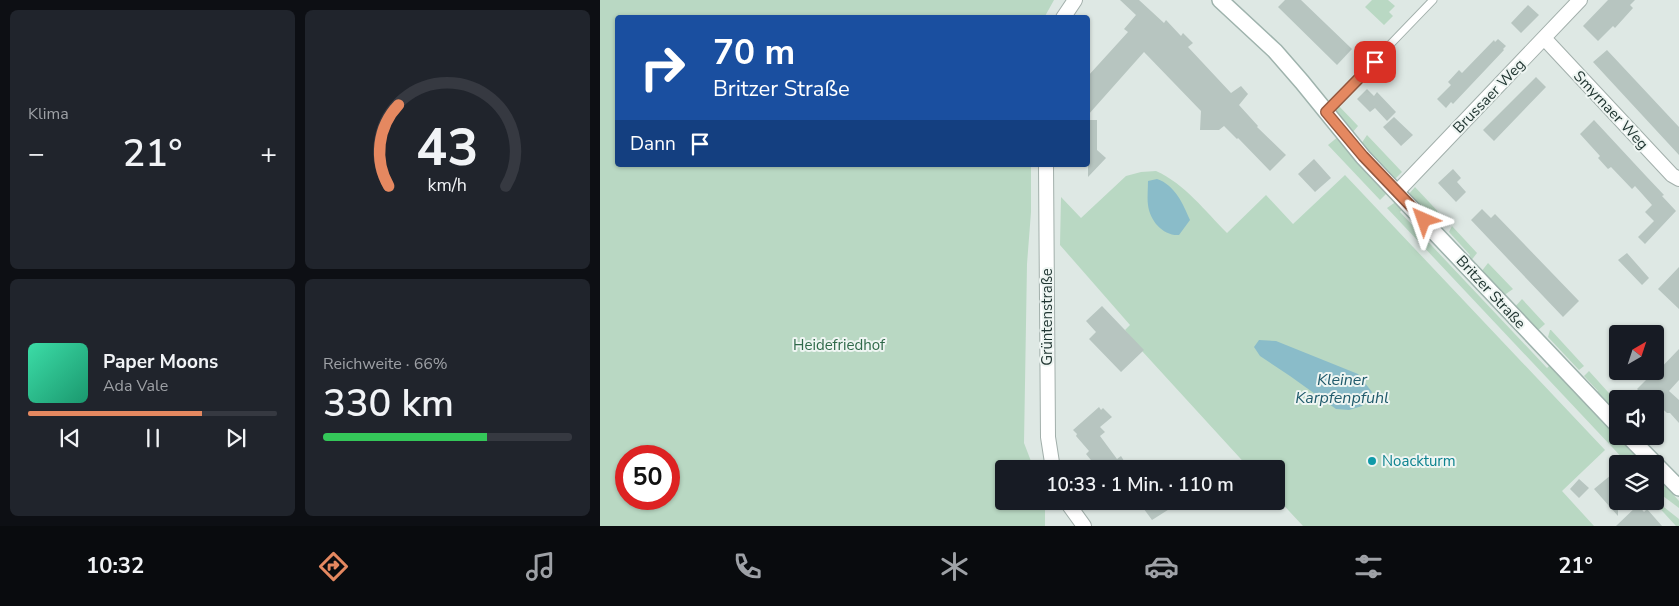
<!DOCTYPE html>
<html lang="de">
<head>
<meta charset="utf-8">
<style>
  :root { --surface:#171b24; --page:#20242c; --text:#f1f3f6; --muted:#9ea1a6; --line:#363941; --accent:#e58860 }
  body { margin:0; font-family:"Nunito Sans",sans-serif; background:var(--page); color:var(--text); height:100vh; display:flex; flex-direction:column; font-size:19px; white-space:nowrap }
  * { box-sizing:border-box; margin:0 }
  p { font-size:16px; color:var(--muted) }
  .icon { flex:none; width:28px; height:28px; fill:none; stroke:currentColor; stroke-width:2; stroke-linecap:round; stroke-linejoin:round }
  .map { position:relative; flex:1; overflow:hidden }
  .drawer { display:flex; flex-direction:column; gap:10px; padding:10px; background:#0d0f14; width:600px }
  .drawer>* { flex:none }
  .hud { position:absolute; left:15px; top:15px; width:475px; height:152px; border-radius:5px; box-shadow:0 1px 4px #0004; background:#1a4fa0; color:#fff; overflow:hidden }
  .needle { width:32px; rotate:39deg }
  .controls { position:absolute; left:1009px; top:325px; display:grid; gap:10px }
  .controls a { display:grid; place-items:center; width:55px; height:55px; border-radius:5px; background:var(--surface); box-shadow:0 1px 4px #0004; font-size:25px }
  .speed { position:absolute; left:15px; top:445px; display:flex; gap:10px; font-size:25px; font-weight:700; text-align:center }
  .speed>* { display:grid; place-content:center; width:65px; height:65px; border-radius:50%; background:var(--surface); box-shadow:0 1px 4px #0004; line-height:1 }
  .speed .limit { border:8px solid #d22; background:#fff; color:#111 }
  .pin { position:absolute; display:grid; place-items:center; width:42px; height:42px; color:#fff; margin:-21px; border-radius:10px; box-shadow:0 2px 8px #0006 }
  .me { position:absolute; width:55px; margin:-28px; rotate:317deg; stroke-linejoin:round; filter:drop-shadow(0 0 4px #0008) }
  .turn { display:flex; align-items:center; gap:18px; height:105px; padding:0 15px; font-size:22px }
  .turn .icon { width:65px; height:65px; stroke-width:2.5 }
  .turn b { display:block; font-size:35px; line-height:42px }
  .then { display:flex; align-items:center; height:48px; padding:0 15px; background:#0003; gap:10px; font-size:19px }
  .big { font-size:38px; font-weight:600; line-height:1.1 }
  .drawer .widget { flex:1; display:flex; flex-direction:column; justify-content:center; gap:8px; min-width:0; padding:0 18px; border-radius:8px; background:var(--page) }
  .drawer .dial { align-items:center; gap:0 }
  .dial svg { height:130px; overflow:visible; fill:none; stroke:var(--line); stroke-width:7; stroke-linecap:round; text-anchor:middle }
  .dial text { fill:var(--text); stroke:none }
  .song { display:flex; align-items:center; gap:15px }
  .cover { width:60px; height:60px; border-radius:8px; background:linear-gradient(135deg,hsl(160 70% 55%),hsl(160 70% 35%)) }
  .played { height:5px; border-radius:2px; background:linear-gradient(90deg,var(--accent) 70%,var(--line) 70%) }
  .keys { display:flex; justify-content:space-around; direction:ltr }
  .heat { display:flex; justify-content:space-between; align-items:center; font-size:28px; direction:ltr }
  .charge { height:8px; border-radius:4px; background:linear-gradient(90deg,#34c759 66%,var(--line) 0) }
  .drawer .tiles { flex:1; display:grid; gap:10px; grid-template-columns:repeat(2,1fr) }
  .trip { position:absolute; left:395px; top:460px; width:290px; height:50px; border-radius:5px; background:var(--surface); box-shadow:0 1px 4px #0004; font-weight:600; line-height:50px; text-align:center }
  .tabs { display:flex; height:80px; justify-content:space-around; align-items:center; background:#090b0e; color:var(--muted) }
  .tabs .icon { width:35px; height:35px }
  .tabs .current { color:var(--accent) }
  .tabs b { font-size:22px; color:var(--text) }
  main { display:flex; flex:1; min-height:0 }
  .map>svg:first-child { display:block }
  .green { fill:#b9d8c3; fill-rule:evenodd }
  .water { fill:#8abcc9 }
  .building { fill:#b7c5c0 }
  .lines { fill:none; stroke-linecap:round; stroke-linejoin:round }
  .service-casing { stroke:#a2afab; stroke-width:9 }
  .minor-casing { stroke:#a2afab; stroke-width:16 }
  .secondary-casing { stroke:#9fb3ad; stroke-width:18 }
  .service { stroke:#fff; stroke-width:7 }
  .minor { stroke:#fff; stroke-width:14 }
  .secondary { stroke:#fff; stroke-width:15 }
  .route-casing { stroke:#95583e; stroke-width:12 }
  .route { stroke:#e58860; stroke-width:9 }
  .culture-dot { fill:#0f9aa8; stroke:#eef5f2; stroke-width:2 }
  .labels { text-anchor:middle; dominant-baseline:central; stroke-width:4; stroke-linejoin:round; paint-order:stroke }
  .street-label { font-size:15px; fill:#213632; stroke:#eef5f2 }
  .park-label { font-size:15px; fill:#2f6949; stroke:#eef5f2 }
  .culture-label { font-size:15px; fill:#0d838f; stroke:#eef5f2; text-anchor:start }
  .water-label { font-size:16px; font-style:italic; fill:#215b6c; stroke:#eef5f2 }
</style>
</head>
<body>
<main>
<section class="drawer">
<div class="tiles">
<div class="widget"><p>Klima</p>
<div class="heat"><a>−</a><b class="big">21°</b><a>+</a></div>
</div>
<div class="widget dial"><svg viewBox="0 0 100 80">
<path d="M14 69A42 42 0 1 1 86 69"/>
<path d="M14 69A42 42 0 0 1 20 19" stroke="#e58860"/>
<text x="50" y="56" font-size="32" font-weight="700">43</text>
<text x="50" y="72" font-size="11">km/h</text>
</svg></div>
<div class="widget">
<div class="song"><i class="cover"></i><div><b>Paper Moons</b><p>Ada Vale</p></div></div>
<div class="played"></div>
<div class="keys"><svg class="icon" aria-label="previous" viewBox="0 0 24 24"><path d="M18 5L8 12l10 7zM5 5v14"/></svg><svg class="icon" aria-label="pause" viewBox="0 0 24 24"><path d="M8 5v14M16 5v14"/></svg><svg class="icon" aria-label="next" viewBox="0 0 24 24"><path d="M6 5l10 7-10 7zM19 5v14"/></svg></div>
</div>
<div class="widget"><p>Reichweite · 66%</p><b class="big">330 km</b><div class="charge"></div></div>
</div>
</section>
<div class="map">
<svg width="1079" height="526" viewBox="0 0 1079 526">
  <rect width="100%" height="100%" fill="#dee8e4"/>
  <path class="green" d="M 0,0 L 454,0 L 444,18 L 18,18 L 18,165 L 431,165 L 431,212 L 427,264 L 424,443 L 434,469 L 404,469 L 404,501 L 445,501 L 445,526 L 0,526 ZM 26,456 L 69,456 L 69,499 L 26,499 Z
    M 772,0 L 788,0 L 795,6 L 789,12 L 793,16 L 784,25 L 765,7 Z
    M 738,105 L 758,126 L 752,133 L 734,112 Z
    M 767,135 L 802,172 L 794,180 L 761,144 Z
    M 739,136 L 789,191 L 780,200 L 728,145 Z
    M 556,171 C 585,184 605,211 627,233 L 666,195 L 693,224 L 745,175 L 1005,450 L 962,491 L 994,526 L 703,526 L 676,497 L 676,469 L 650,469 L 542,351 L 525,330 L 530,325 L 460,245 L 461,197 L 481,218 L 526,176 L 541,172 Z
    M 815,187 L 844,218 L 839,227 L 808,195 Z
    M 797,201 L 803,208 L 800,212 L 947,368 L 950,365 L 1044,464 L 1028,464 L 787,208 Z
    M 852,226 L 877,253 L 870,262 L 867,258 L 870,255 L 849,232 Z
    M 888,263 L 913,289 L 903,296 L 881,272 Z
    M 922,299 L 945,324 L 936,332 L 914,308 Z
    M 950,330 L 951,330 L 984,366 L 979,370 L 948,337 Z
    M 989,371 L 1017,402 L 1017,415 L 995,394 L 998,391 L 984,376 Z
    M 1061,481 L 1079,501 L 1079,508 L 1055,490 L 1055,485 Z
    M 1055,500 L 1079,519 L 1079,526 L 1076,526 L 1053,501 Z"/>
  <path class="water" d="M 557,179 C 575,185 583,204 590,220 L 579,235 C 563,236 550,221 548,205 C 547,198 548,189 548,181 Z
    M 659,340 L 676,341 L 758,374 L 772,392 L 762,406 L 749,410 L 736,409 L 690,376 L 660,356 L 654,347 Z"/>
  <path class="building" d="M 520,0 L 539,0 L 564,23 L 566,20 L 581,36 L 583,33 L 593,43 L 588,47 L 631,93 L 641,86 L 648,94 L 639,105 L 658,126 L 657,127 L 686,155 L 670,171 L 638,138 L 637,139 L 624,126 L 619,130 L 600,130 L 601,111 L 544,52 L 488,115 L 488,76 L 528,32 L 524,29 L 536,15 Z
    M 685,0 L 701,0 L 752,49 L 737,65 L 678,7 Z
    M 1008,0 L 1035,0 L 1030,5 L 1033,8 L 1015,28 L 1013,26 L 998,41 L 983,26 Z
    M 928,5 L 939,15 L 921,33 L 911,23 Z
    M 898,39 L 906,46 L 903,49 L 904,50 L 853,104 L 851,102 L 846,108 L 837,99 L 851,85 L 848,82 L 859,70 L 862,73 L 894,40 L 895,42 Z
    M 1007,50 L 1079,127 L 1079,155 L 993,62 Z
    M 936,77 L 946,87 L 894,141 L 883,130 Z
    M 767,89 L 774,96 L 777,92 L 796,112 L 787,121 L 775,108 L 770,112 L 757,99 Z
    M 794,117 L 813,135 L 801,146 L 783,127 Z
    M 488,120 L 497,120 L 497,150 L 506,158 L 488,177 Z
    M 994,120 L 1046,176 L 1064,195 L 1062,196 L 1076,211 L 1045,244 L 1038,237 L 1054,221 L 1045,212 L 1052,205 L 1035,186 L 1032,189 L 1011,167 L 1008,169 L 998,158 L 1000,156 L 980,134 Z
    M 714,159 L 731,178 L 715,192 L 698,174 Z
    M 853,169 L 861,178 L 857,182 L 866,192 L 856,202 L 838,183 Z
    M 882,209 L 891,218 L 895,214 L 979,301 L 963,317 L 871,220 Z
    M 1027,253 L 1049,278 L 1042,285 L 1018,260 Z
    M 1079,267 L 1079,309 L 1058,289 Z
    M 502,306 L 544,350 L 521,372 L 489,339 L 496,332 L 486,321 Z
    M 1079,349 L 1079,380 L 1069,391 L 1079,400 L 1079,423 L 1070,413 L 1067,413 L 1055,402 L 1055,399 L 1032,399 L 1039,391 L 1037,389 L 1053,373 L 1054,375 Z
    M 499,407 L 501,410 L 503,408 L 512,417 L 500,427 L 505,432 L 500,436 L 517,459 L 521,456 L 529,469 L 501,469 L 498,463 L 495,465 L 486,454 L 489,451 L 476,436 L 477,434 L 473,430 Z
    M 1011,475 L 1018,483 L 1018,516 L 994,489 Z
    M 979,479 L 989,488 L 979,498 L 970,489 Z
    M 538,501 L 582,501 L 552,520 Z
    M 1038,505 L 1044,512 L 1047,509 L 1062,526 L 1016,526 Z"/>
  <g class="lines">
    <defs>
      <path id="service" d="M 726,111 L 833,0"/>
      <path id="minor" d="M 463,18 L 475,0
        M 944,38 L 1072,175 L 1079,179
        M 446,165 L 448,437 L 453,469
        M 797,192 L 980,0
        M 466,501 L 484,526"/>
      <path id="secondary" d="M 620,0 L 675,51 L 702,82 L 763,157 L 1018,426
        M 1028,436 L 1079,488"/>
    </defs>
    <use href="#service" class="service-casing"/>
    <use href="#minor" class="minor-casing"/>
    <use href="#secondary" class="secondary-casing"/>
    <use href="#service" class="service"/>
    <use href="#minor" class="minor"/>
    <use href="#secondary" class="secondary"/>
  </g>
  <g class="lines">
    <defs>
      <path id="route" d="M 775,62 L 726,112 L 763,156 L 824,220"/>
    </defs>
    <use href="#route" class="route-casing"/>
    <use href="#route" class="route"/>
  </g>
  <circle class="culture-dot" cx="772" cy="461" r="5"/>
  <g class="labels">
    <g class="street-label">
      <text transform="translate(889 96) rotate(-46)">Brussaer Weg</text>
      <text transform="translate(1011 110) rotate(47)">Smyrnaer Weg</text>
      <text transform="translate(891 292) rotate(47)">Britzer Straße</text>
      <text transform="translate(447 317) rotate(-90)">Grüntenstraße</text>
    </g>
    <g class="park-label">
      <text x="239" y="345">Heidefriedhof</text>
    </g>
    <g class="culture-label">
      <text x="782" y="461">Noackturm</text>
    </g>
    <g class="water-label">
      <text x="742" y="380">Kleiner<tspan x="742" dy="18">Karpfenpfuhl</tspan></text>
    </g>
  </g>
</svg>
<div class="controls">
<a><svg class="needle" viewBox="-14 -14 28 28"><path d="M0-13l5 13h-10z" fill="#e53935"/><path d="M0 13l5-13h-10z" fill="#9ea1a6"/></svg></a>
<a><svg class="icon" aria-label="sound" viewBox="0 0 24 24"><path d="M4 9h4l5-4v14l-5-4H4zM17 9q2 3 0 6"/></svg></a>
<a><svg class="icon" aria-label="layers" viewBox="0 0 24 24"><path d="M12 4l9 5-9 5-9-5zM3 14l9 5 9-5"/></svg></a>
</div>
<div class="speed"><div class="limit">50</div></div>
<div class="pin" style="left:775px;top:62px;background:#d93025"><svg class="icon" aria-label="arrive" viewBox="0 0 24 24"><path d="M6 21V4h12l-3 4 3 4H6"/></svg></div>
<svg class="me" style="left:824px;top:220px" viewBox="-20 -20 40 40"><path d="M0-17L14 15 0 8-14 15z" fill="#e58860" stroke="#fff" stroke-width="4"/></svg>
<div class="trip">10:33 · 1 Min. · 110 m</div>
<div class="hud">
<div class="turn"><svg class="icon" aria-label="right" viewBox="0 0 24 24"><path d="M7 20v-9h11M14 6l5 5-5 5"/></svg><div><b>70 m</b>Britzer Straße</div></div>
<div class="then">Dann<svg class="icon" aria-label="arrive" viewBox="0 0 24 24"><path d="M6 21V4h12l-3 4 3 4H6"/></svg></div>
</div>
</div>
</main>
<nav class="tabs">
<b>10:32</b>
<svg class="icon current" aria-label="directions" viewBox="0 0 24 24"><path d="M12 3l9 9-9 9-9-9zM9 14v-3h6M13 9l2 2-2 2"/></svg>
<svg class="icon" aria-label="music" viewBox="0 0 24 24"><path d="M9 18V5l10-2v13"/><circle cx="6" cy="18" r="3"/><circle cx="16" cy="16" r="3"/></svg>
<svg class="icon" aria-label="phone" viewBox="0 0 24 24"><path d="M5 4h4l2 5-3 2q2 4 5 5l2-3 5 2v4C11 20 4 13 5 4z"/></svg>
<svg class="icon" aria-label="climate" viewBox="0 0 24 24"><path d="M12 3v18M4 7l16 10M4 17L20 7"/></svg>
<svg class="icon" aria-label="car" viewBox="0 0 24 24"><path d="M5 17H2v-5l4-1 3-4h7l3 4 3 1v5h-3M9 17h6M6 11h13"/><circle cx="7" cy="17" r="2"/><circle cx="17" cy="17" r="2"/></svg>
<svg class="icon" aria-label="filters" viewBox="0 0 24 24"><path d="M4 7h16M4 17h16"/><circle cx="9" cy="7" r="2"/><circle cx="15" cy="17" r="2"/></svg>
<b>21°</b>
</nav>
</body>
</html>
